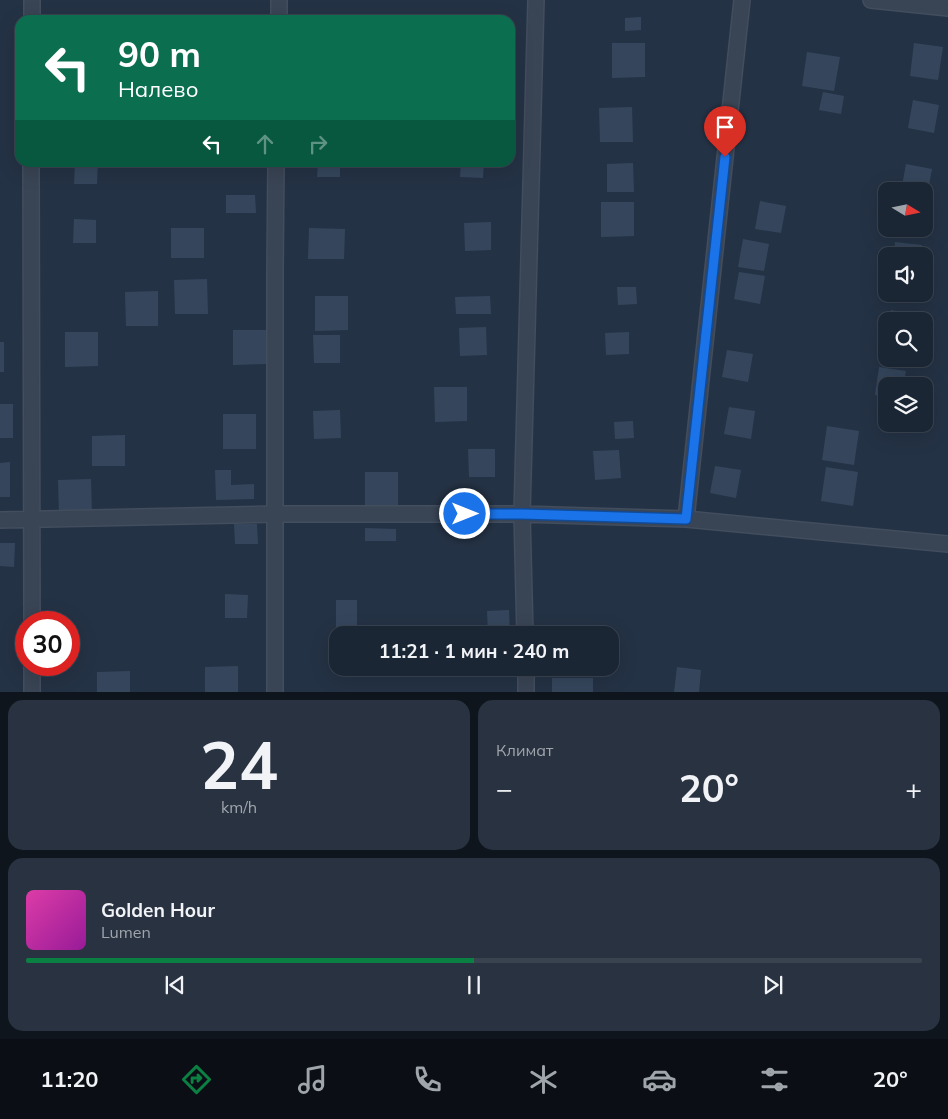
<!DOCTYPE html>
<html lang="ru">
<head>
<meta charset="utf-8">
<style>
  :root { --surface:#1b2634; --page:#283240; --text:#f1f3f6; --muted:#a0a5ac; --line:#39434f; --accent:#0b8043 }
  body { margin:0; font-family:Mulish,sans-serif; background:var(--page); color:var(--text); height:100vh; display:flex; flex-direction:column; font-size:19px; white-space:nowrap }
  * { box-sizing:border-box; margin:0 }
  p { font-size:16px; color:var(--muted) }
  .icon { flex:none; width:28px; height:28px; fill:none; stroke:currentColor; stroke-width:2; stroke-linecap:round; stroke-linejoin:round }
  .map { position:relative; height:692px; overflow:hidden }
  .sheet { display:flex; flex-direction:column; gap:8px; padding:8px; background:#0f151d; flex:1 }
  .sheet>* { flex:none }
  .banner { position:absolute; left:15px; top:15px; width:500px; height:152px; border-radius:15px; box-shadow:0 5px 20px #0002,0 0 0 1px var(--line); background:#0b6e4f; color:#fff; overflow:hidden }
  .needle { width:32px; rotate:100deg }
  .fabs { position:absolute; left:878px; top:182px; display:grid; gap:10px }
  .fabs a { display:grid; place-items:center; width:55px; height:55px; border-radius:10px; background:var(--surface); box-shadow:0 5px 20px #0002,0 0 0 1px var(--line); font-size:25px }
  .speed { position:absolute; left:15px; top:611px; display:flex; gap:10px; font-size:25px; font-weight:700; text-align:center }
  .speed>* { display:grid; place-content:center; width:65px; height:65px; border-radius:50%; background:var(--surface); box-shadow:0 5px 20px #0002,0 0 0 1px var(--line); line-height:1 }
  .speed .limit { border:8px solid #d22; background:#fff; color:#111 }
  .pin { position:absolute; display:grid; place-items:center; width:42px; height:42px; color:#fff; margin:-51px -21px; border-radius:50% 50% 50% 0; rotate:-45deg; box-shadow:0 0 5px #0007 }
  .pin .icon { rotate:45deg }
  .me { position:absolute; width:55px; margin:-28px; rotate:90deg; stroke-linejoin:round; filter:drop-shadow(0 0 4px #0008) }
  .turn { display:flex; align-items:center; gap:18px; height:105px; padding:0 20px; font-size:22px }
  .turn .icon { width:65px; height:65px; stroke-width:2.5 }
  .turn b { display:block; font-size:35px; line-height:42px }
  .lanes { display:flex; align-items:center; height:48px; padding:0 20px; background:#0003; justify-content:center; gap:25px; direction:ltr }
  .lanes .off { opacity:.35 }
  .big { font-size:38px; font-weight:700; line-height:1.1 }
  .sheet .tile { flex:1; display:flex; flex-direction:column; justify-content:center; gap:8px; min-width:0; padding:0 18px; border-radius:15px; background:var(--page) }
  .sheet .dial { align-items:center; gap:0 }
  .dial b { font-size:65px; line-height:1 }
  .song { display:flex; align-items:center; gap:15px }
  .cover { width:60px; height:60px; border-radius:8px; background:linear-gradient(135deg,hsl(320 70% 55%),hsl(300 70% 35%)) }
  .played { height:5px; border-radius:2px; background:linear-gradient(90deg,var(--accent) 50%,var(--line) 50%) }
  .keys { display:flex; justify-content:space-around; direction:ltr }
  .heat { display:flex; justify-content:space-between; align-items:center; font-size:28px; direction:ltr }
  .sheet .tiles { flex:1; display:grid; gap:8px; grid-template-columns:1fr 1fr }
  .tile:last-child { grid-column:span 2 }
  .trip { position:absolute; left:329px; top:626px; width:290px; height:50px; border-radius:15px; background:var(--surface); box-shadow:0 5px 20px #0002,0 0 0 1px var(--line); font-weight:700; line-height:50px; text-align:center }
  .tabs { display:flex; height:80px; justify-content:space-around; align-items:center; background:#0b0f15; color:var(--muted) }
  .tabs .icon { width:35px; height:35px }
  .tabs .active { color:var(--accent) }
  .tabs b { font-size:22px; color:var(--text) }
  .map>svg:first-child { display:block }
  .building { fill:#35465c }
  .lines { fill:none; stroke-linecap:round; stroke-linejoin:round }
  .minor-casing { stroke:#424d5e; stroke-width:18 }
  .minor { stroke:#394454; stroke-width:15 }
  .route-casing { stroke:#114b97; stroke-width:12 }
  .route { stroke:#1a73e8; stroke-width:9 }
</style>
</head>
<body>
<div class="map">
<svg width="948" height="692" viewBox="0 0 948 692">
  <rect width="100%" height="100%" fill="#243245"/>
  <path class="building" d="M 641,17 L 641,30 L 625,31 L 625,18 Z
    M 612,43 L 645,43 L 645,77 L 612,78 Z
    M 914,43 L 943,47 L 938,80 L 910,76 Z
    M 807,52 L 840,57 L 834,91 L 802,86 Z
    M 823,92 L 844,96 L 841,114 L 819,110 Z
    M 913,100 L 939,105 L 934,133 L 908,128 Z
    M 632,107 L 633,142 L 600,142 L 599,108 Z
    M 75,162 L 98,162 L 97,184 L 74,184 Z
    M 318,162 L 340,162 L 340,177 L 317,177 Z
    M 461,162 L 484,162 L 483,178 L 460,177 Z
    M 633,163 L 634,192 L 607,192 L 607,164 Z
    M 906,164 L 932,169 L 927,196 L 924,195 L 924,191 L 901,191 Z
    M 226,195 L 255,195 L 256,213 L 226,213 Z
    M 760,201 L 786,206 L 781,233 L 755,229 Z
    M 601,202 L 634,202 L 634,236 L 601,237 Z
    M 74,219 L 96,220 L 96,243 L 73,243 Z
    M 491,222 L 491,250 L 465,251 L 464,223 Z
    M 171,228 L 204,228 L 204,258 L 171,258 Z
    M 309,228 L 345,229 L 344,259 L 308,259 Z
    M 743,239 L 769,244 L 764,271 L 738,267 Z
    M 895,242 L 922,245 L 921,256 L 894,256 Z
    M 739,272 L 765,276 L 760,304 L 734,299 Z
    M 207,279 L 208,314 L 175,314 L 174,280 Z
    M 617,287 L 636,287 L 637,304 L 618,305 Z
    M 158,291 L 158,326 L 126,326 L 125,292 Z
    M 315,296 L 348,296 L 348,330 L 315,331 Z
    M 490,296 L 491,314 L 456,314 L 455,297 Z
    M 891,310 L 917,315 L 916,321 L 889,321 Z
    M 486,327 L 487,355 L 460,356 L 459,328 Z
    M 233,330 L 266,330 L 266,364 L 233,365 Z
    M 65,332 L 98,332 L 98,366 L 65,367 Z
    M 629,332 L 629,354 L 606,355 L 605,333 Z
    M 313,335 L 340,335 L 340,363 L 314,363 Z
    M 0,342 L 4,342 L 4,372 L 0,372 Z
    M 727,350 L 753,354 L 748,382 L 722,377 Z
    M 879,367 L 906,371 L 903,386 L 886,386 L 886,397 L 875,395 Z
    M 434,387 L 467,387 L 467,421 L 435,422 Z
    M 0,404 L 13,404 L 13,438 L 0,438 Z
    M 729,407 L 755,411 L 751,439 L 724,434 Z
    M 340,410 L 341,438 L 314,439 L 313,411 Z
    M 223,414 L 256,414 L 256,449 L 223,449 Z
    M 633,421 L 634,438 L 615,439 L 614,422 Z
    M 827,426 L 859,431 L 854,465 L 822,460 Z
    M 125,435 L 125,466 L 92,466 L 92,436 Z
    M 468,449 L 495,449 L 495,477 L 469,477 Z
    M 619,450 L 621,478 L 595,480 L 593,451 Z
    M 10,462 L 10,497 L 0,497 L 0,463 Z
    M 715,466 L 741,470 L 736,498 L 710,493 Z
    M 826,467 L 858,472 L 853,506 L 821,501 Z
    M 215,470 L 231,470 L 231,485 L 254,484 L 254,499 L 216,500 Z
    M 365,472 L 398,472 L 398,506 L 365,507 Z
    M 91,479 L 92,514 L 59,514 L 58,480 Z
    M 234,524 L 257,524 L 258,544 L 235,544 Z
    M 365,528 L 396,529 L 396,541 L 365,541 Z
    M 0,543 L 15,543 L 14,567 L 0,566 Z
    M 225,594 L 248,595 L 247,618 L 225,618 Z
    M 336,600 L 357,600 L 357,627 L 336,627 Z
    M 509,610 L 510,635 L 488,635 L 487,611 Z
    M 238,666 L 238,692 L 205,692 L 205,667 Z
    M 677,667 L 701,670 L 699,692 L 674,692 Z
    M 130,671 L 130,692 L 97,692 L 97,672 Z
    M 552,678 L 593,678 L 593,692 L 552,692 Z"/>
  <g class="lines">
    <defs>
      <path id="minor" d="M 871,0 L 948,8
        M 32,20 L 32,0
        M 279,20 L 279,0
        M 31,162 L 32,622
        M 686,519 L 742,0
        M 0,520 L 276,514 L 522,514 L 686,519 L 948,544
        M 525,635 L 522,514 L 536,0
        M 32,665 L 32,692
        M 526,668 L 526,692
        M 275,692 L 275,271 L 276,162"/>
    </defs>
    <use href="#minor" class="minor-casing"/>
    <use href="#minor" class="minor"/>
  </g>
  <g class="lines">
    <defs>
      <path id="route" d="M 465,514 L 522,514 L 686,519 L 725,157"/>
    </defs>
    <use href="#route" class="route-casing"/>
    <use href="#route" class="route"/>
  </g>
</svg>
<div class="fabs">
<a><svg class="needle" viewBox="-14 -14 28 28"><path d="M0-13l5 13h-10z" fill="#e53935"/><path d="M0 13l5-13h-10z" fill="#a0a5ac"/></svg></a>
<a><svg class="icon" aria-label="sound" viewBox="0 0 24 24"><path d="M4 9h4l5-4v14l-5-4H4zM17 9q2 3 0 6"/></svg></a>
<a><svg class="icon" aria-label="search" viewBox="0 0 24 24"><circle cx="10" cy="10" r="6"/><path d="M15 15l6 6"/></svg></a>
<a><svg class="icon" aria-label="layers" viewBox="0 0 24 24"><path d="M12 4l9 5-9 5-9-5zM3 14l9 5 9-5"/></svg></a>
</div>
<div class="speed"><div class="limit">30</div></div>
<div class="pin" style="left:725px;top:157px;background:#d93025"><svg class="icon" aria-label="arrive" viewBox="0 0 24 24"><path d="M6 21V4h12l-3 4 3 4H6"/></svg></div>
<svg class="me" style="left:465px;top:514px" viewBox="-20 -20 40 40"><circle r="17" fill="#1a73e8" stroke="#fff" stroke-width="3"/><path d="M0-11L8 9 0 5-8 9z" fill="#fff"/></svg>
<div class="trip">11:21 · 1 мин · 240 m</div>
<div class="banner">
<div class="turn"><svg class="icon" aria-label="left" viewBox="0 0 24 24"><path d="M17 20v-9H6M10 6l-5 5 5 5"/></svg><div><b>90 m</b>Налево</div></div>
<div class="lanes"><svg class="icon" aria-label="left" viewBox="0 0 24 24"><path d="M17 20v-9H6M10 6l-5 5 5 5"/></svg><svg class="icon off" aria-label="ahead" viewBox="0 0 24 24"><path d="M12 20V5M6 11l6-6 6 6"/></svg><svg class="icon off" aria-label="right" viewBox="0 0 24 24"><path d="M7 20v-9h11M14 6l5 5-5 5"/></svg></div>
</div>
</div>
<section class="sheet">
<div class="tiles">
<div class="tile dial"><b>24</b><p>km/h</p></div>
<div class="tile"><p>Климат</p>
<div class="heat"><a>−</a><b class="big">20°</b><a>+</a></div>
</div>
<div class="tile">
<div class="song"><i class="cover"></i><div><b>Golden Hour</b><p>Lumen</p></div></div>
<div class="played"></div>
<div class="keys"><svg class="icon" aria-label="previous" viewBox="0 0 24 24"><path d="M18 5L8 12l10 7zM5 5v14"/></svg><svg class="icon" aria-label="pause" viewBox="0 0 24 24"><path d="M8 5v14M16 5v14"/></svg><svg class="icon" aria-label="next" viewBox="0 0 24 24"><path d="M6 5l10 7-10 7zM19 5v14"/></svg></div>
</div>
</div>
</section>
<nav class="tabs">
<b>11:20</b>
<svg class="icon active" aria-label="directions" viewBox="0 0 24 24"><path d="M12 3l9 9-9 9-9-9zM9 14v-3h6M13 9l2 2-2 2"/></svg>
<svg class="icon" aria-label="music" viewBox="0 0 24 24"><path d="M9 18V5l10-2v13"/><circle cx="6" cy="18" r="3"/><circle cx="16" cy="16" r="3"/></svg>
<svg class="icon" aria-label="phone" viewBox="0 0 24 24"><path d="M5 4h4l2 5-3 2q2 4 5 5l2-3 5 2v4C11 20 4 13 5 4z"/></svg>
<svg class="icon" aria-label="climate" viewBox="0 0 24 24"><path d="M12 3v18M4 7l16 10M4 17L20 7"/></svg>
<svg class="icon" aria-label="car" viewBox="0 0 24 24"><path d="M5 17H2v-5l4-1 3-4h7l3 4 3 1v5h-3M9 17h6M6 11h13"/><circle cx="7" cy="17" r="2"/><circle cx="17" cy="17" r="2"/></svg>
<svg class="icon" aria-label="filters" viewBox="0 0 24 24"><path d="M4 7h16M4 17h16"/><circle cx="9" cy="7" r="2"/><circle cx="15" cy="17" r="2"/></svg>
<b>20°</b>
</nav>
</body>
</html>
